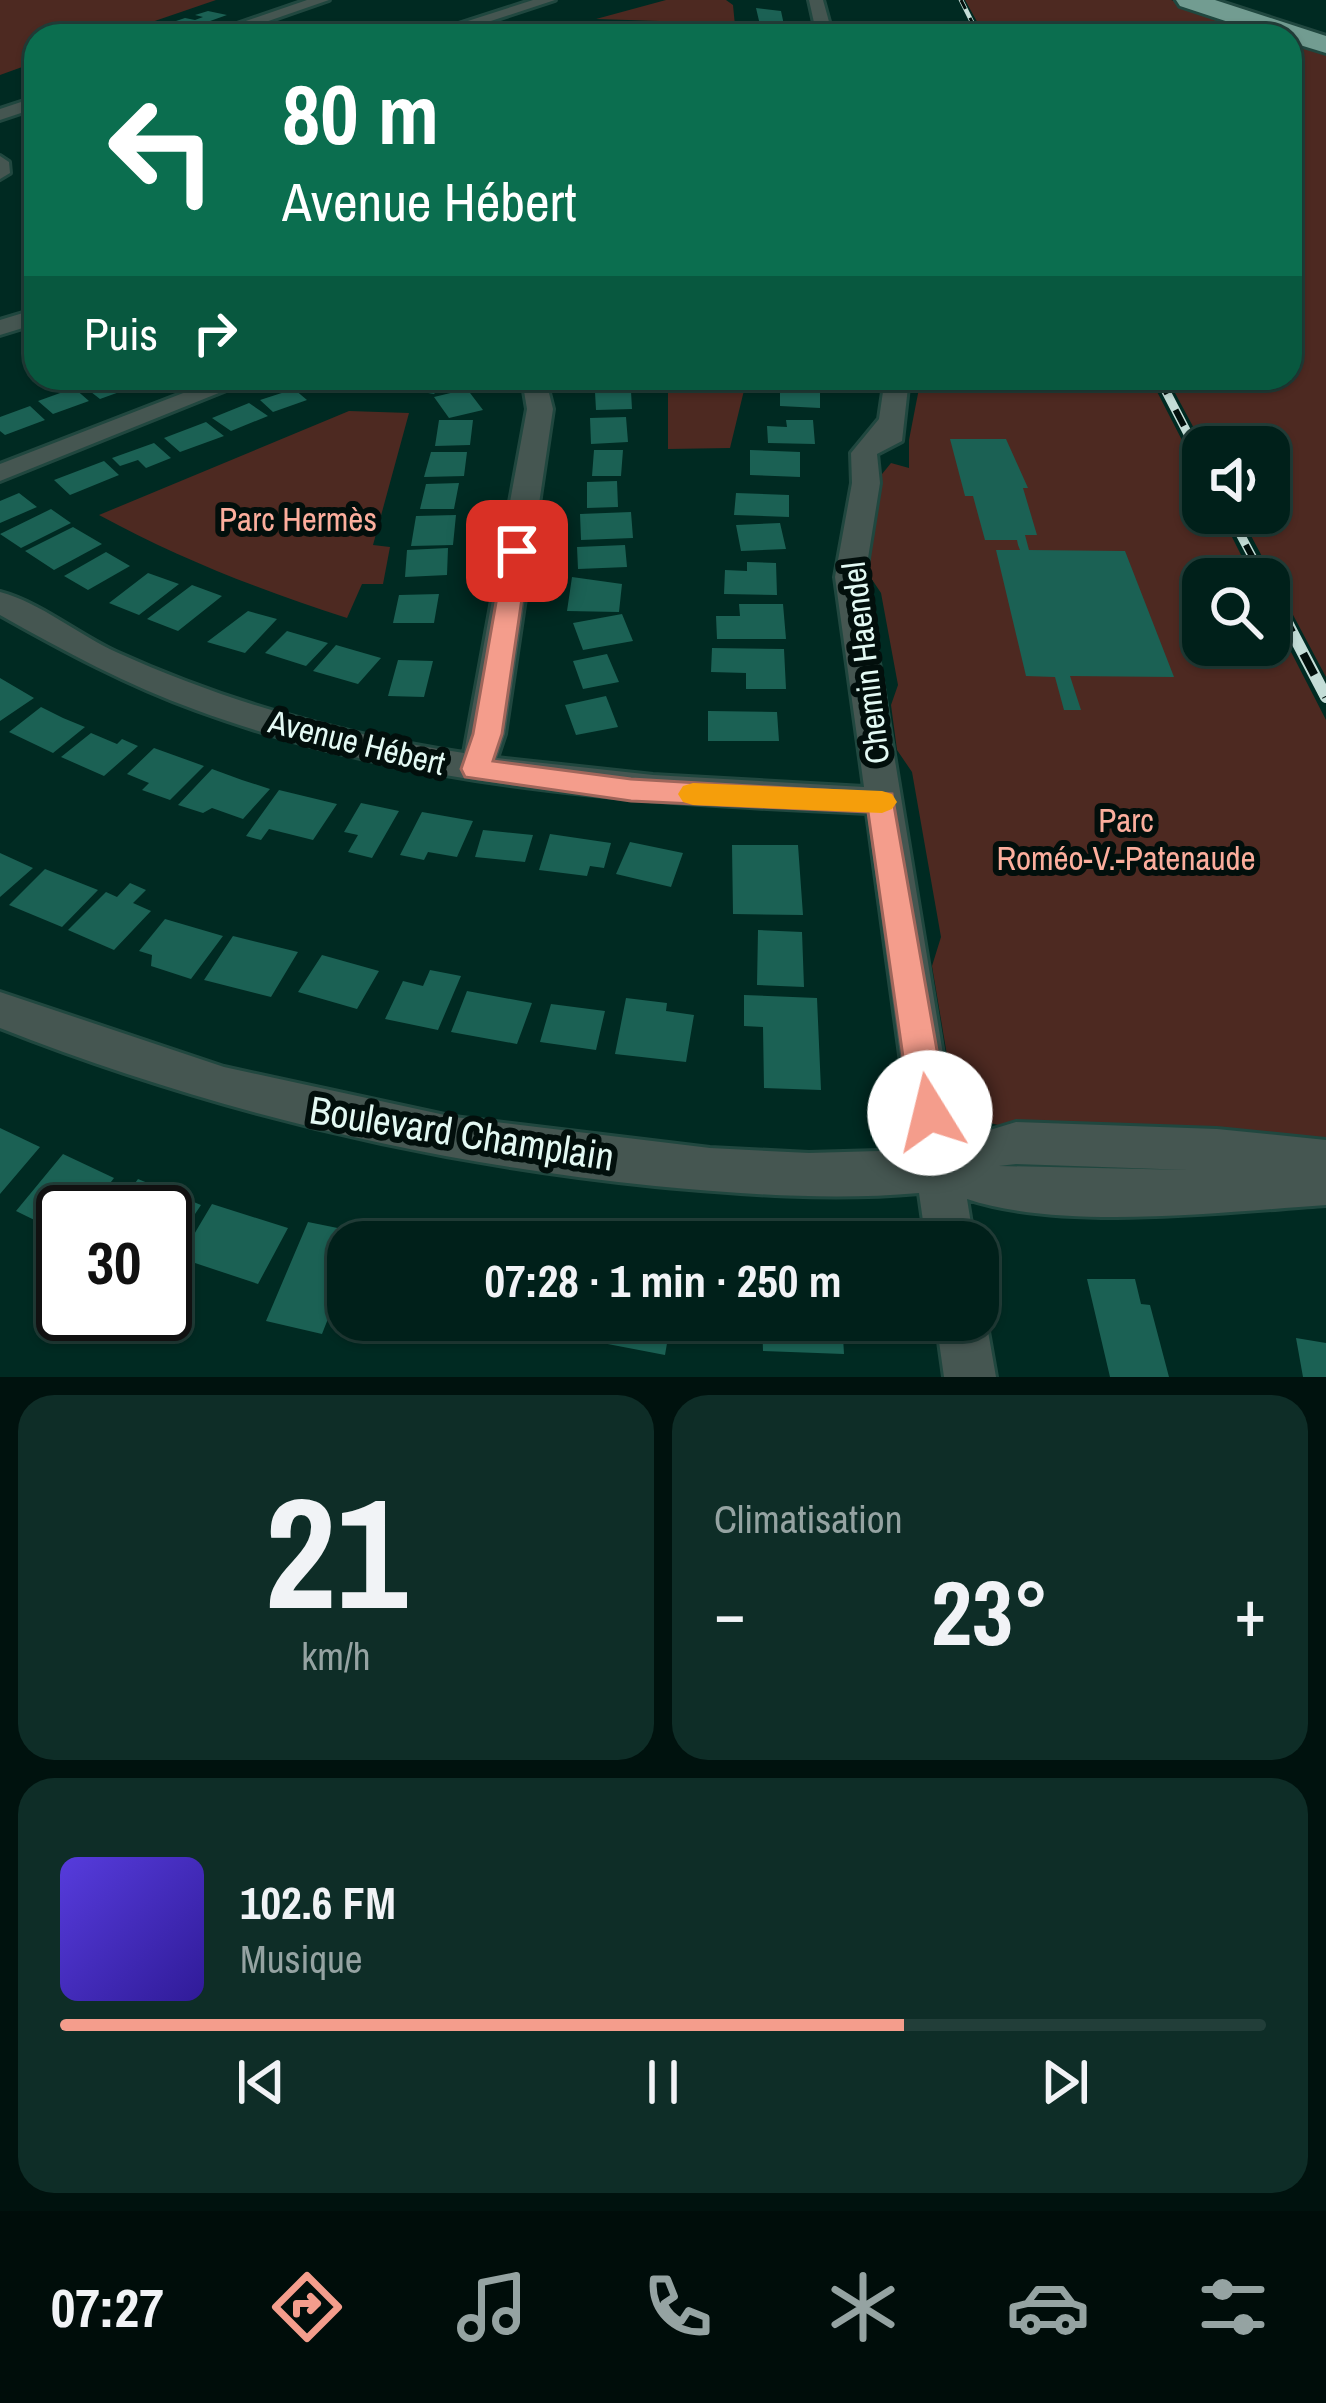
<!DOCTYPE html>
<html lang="fr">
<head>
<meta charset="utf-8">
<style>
  :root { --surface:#00201a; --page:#0e2d27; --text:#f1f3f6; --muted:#95a3a2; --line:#223e39; --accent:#f49d8c }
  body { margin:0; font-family:"Archivo Narrow",sans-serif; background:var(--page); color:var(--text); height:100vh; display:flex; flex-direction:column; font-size:45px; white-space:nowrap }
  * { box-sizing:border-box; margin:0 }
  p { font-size:39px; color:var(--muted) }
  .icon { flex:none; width:66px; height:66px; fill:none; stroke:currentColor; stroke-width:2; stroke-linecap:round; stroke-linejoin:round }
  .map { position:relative; height:1377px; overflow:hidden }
  .panel { display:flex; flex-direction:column; gap:18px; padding:18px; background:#00120e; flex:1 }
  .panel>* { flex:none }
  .guide { position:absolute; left:24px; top:24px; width:1278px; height:366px; border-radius:36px; box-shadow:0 3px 9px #0004,0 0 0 3px var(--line); background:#0b6e4f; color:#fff; overflow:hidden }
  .controls { position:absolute; left:1182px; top:426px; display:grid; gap:24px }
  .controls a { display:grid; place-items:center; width:108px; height:108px; border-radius:24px; background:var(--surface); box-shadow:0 3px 9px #0004,0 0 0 3px var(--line); font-size:60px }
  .speed { position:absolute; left:36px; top:1185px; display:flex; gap:24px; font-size:60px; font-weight:700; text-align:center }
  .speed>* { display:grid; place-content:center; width:156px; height:156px; border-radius:50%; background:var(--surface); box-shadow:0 3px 9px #0004,0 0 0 3px var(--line); line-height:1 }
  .speed .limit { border:6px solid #111; border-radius:18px; background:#fff; color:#111 }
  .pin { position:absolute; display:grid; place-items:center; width:102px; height:102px; color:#fff; margin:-51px; border-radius:24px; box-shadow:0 6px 18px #0006 }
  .me { position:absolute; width:132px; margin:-66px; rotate:351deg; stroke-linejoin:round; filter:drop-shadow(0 0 9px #0008) }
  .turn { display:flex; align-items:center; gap:42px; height:252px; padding:0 60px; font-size:54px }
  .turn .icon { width:156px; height:156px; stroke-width:2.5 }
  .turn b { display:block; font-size:84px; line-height:102px }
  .then { display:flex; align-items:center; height:114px; padding:0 60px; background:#0003; gap:24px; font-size:45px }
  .big { font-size:90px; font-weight:700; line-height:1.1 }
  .panel .tile { flex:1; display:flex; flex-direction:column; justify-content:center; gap:18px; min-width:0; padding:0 42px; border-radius:36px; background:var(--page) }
  .panel .dial { align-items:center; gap:0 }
  .dial b { font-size:156px; line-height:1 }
  .song { display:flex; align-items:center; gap:36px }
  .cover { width:144px; height:144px; border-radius:18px; background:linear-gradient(135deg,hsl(250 70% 55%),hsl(250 70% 35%)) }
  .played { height:12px; border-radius:6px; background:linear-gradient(90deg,var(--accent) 70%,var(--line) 70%) }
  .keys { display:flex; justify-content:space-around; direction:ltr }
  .heat { display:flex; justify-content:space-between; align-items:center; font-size:66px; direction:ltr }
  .panel .tiles { flex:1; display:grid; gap:18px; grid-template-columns:1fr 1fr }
  .tile:last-child { grid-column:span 2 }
  .trip { position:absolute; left:327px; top:1221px; width:672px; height:120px; border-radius:36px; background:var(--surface); box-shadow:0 3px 9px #0004,0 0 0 3px var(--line); font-weight:700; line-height:120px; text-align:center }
  .tab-bar { display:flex; height:192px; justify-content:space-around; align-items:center; background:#000d0a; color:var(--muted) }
  .tab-bar .icon { width:84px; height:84px }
  .tab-bar .on { color:var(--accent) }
  .tab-bar b { font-size:54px; color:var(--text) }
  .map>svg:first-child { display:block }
  .green { fill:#4d2921 }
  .building { fill:#1b6154 }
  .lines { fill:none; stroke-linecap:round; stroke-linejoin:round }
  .minor-casing { stroke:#20473f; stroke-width:6 }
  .motorway-casing { stroke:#20473f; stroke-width:6 }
  .minor { fill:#455651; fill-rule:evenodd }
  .motorway { fill:#729c91; fill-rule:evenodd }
  .rail-far2-casing { stroke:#c4ddd7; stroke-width:4.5 }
  .rail-far1-casing { stroke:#c4ddd7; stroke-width:9 }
  .rail-casing { stroke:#c4ddd7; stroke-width:12 }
  .rail-far2 { stroke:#020f0c; stroke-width:3; stroke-dasharray:10; stroke-linecap:butt }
  .rail-far1 { stroke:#020f0c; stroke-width:6; stroke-dasharray:18; stroke-linecap:butt }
  .rail { stroke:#020f0c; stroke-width:8; stroke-dasharray:24; stroke-linecap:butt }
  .route { fill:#f49d8c; stroke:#9f665b; stroke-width:3 }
  .slow { fill:#f59e0b }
  .labels { text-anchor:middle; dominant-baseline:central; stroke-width:12; stroke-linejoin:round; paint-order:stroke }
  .park-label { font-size:33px; fill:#fcae9d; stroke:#020f0c }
  .street-label { font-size:33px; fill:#e3f9f3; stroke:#020f0c }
  .near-street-label { font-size:39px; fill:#e3f9f3; stroke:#020f0c }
</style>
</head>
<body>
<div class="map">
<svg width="1326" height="1377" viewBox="0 0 1326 1377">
  <rect width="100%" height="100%" fill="#002a22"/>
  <path class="green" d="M 0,0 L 216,0 L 111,36 L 36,36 L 36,62 L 0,75 Z
    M 666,0 L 726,0 L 733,5 L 736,36 L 716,36 L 659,21 L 596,19 Z
    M 965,0 L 1171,0 L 1279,36 L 985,36 Z
    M 1290,40 L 1326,52 L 1326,677 L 1239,513 L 1269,513 L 1269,447 L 1204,447 L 1167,378 L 1290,378 Z
    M 668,378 L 747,378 L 730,448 L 668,449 Z
    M 921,378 L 1150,378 L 1203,481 L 1203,513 L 1220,513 L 1253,579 L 1203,579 L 1203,645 L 1269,645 L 1269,609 L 1326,720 L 1326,1143 L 1013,1129 L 979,1120 L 953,1091 L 932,966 L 941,937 L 912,772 L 897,750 L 891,705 L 898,685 L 881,593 L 867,572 L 878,479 L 891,463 L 909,468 L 909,440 Z
    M 349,411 L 409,413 L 373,545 L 390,547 L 383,584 L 362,584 L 347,618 C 260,590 180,559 99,515 Z"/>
  <path class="building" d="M 756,8 L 781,11 L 784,25 L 760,25 Z
    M 208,11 L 227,15 L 182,31 L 161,26 L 185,18 L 195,20 L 203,17 L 195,15 Z
    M 102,378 L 126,378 L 136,386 L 100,399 L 82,385 Z
    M 323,378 L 358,378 L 361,386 L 313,393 L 310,380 Z
    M 393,378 L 448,378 L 434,394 L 386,386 Z
    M 74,388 L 89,401 L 53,414 L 38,401 Z
    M 294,389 L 307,400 L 273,412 L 260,400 Z
    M 467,389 L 483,410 L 449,418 L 434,397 Z
    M 631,391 L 632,409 L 596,410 L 595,392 Z
    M 780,391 L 820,393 L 820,408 L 780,406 Z
    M 249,403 L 268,416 L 231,431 L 212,418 Z
    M 30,406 L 45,420 L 5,435 L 0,431 L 0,417 Z
    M 626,417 L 628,442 L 591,444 L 590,418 Z
    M 439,420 L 473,420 L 470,445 L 435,446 Z
    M 786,420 L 813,420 L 815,444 L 768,443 L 767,426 L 787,427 Z
    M 206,422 L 224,436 L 180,452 L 164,438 Z
    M 950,439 L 1006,439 L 1028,488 L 1023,488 L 1037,535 L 1025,535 L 1029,550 L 1125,551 L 1174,677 L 1070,676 L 1081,710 L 1064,710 L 1055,677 L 1026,676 L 996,550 L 1020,550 L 1018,545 L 1017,540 L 985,540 L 973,496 L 965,496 Z
    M 154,443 L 171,458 L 146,468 L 138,460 L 120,466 L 112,458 Z
    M 594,450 L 623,450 L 621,476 L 592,476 Z
    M 750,450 L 800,452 L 800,477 L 750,475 Z
    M 431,452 L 467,452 L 464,476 L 424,477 Z
    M 104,461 L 119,475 L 70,495 L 54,480 Z
    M 617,481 L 618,507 L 587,508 L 587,482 Z
    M 459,483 L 454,509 L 420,509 L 426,484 Z
    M 19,493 L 37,507 L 0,523 L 0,501 Z
    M 736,493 L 789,495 L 789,517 L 734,515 Z
    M 51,509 L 71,523 L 21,548 L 0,534 Z
    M 631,512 L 633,538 L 581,540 L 580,514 Z
    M 456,515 L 453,545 L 411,546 L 416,516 Z
    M 780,523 L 786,549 L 741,551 L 736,525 Z
    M 73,527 L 102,544 L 54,570 L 25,551 Z
    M 625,545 L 627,567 L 578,569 L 577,547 Z
    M 448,548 L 447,575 L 405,577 L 407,550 Z
    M 106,552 L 130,566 L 88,590 L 64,576 Z
    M 747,562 L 776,563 L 777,595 L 724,594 L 725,570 L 747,571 Z
    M 148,573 L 179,584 L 139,615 L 109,603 Z
    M 572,577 L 622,584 L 619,612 L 567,611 Z
    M 192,585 L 222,596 L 178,631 L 147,619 Z
    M 439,594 L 434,623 L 393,623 L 399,595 Z
    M 739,604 L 783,604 L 786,639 L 717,639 L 716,616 L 740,616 Z
    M 248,611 L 277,619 L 245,653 L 207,642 Z
    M 622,614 L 633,641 L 583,650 L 573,623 Z
    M 287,631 L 328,643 L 306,666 L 265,653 Z
    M 336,645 L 381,658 L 358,684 L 313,671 Z
    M 712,648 L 784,649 L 786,689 L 746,689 L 746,673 L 711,672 Z
    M 607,654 L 619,682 L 583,689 L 573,661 Z
    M 398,660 L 433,661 L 424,697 L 388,696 Z
    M 0,678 L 34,698 L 0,721 Z
    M 606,696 L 618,727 L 576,735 L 565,705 Z
    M 41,707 L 63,718 L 85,727 L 53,753 L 9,732 Z
    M 708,711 L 777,712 L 779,741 L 708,741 Z
    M 91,733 L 117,744 L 122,739 L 138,746 L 104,776 L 61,757 Z
    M 154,748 L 204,766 L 170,800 L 142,790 L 149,783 L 127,774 Z
    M 212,769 L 242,780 L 270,789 L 243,819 L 212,808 L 203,813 L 178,805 Z
    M 279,790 L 337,804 L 313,840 L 269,829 L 261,840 L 246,836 Z
    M 361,803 L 399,811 L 372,858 L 348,852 L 358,835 L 344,832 Z
    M 422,812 L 473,821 L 457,857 L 428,852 L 424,860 L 400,855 Z
    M 483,830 L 533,835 L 525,862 L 475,857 Z
    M 550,834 L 611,843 L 604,868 L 590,866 L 587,876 L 539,870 Z
    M 630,842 L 683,853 L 671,887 L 616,874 Z
    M 732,845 L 798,845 L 803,915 L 733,914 Z
    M 0,853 L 33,868 L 0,897 Z
    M 45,869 L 98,890 L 62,927 L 9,905 Z
    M 130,883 L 146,890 L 133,903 L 151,911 L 114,950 L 68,930 L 106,892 L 117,897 Z
    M 165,919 L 223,936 L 191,979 L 151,966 L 152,955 L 139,951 Z
    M 758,930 L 802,932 L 804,987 L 757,985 Z
    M 233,936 L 298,952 L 271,997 L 204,980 Z
    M 322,955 L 379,971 L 357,1009 L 298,992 Z
    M 430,970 L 461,976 L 438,1030 L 385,1019 L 403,981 L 423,986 Z
    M 467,991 L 532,1003 L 517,1044 L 451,1032 Z
    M 744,995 L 817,998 L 821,1090 L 764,1088 L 763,1027 L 744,1026 Z
    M 626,998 L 667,1003 L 666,1011 L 694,1015 L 686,1062 L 615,1054 Z
    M 551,1004 L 605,1011 L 596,1050 L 540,1042 Z
    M 0,1128 L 40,1147 L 0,1194 Z
    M 63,1154 L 114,1178 L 88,1212 L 63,1212 L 63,1234 L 16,1211 Z
    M 138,1179 L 201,1205 L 165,1259 L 165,1212 L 114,1212 Z
    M 212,1204 L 288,1228 L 258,1284 L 180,1258 Z
    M 308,1222 L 377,1236 L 375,1242 L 348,1242 L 348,1268 L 322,1334 L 266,1321 Z
    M 1087,1279 L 1135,1279 L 1141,1304 L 1150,1305 L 1169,1377 L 1110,1377 Z
    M 485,1320 L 558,1320 L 553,1342 L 483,1330 Z
    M 596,1320 L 671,1320 L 665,1355 L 592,1341 Z
    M 762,1320 L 842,1320 L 844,1354 L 763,1351 Z
    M 1296,1338 L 1326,1343 L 1326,1377 L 1303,1377 Z"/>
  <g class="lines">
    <defs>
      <path id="minor" d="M 307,0 L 329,0 L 225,36 L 202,36 Z
        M 533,0 L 555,0 L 445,36 L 421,36 Z
        M 809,0 L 823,0 L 833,36 L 817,36 Z
        M 36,97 L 36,108 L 0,120 L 0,109 Z
        M 0,156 L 9,162 L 10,173 L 0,179 Z
        M 36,309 L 36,324 L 0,335 L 0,320 Z
        M 222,378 L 256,378 L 0,481 L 0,464 Z
        M 514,378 L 540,378 L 548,389 L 553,409 L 505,734 L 497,758 L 653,775 L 864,787 L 835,577 L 852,483 L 851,453 L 879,419 L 885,378 L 909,378 L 902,441 L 877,454 L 880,483 L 865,577 L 957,1140 L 1016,1122 L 1217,1129 L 1326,1140 L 1326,1205 C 1224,1212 1062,1231 967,1199 L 974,1242 L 926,1242 L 919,1193 C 831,1201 742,1194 655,1186 C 429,1163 211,1111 0,1028 L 0,992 L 224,1067 L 454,1117 L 710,1148 L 809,1153 L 913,1150 L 867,813 C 640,803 411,789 196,710 C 127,685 64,651 0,615 L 0,592 C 41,603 77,634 116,652 C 226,702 344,735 464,753 L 527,409 L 524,391 ZM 1016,1164 L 1189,1170 L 999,1166 Z
        M 978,1302 L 986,1320 L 996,1377 L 944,1377 L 936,1320 L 978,1320 Z"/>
      <path id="motorway" d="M 1176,0 L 1215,0 L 1326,36 L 1326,53 L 1290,42 L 1290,36 L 1271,36 L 1180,6 Z"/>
    </defs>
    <use href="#minor" class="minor-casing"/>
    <use href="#motorway" class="motorway-casing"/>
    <use href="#minor" class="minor"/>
    <use href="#motorway" class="motorway"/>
    <defs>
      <path id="rail-far2" d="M 961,0 L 979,36"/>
      <path id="rail-far1" d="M 1159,378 L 1203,463
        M 1229,513 L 1264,579
        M 1269,589 L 1282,614"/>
      <path id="rail" d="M 1281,611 L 1326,697"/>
    </defs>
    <use href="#rail-far2" class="rail-far2-casing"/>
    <use href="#rail-far1" class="rail-far1-casing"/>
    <use href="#rail" class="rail-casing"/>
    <use href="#rail-far2" class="rail-far2"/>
    <use href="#rail-far1" class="rail-far1"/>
    <use href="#rail" class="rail"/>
  </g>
  <path class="route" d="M 517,544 L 529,551 L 502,734 L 493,761 L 631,779 L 892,794 L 948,1113 L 943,1125 L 930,1130 L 917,1125 L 911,1113 L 868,812 L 631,801 L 465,777 L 461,769 L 473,734 L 505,551 Z"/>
  <path class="slow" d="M 693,783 L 882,791 L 892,794 L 897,802 L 892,809 L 882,813 L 693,805 L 683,802 L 678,794 L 683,786 Z"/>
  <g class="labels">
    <g class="park-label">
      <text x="298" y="519">Parc Hermès</text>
      <text x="1126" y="820">Parc<tspan x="1126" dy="38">Roméo-V.-Patenaude</tspan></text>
    </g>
    <g class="street-label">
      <text transform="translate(865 663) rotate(-97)">Chemin Haendel</text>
      <text transform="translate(357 742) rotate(14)">Avenue Hébert</text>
    </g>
    <g class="near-street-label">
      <text transform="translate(462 1133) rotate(9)">Boulevard Champlain</text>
    </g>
  </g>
</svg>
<div class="controls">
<a><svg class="icon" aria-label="sound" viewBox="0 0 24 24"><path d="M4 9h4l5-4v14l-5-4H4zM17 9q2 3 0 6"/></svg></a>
<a><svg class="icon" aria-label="search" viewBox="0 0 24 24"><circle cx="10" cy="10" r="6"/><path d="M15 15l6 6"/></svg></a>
</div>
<div class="speed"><div class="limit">30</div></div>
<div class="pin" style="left:517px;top:551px;background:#d93025"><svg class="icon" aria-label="arrive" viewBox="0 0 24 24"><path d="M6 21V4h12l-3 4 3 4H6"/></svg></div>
<svg class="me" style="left:930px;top:1113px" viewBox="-20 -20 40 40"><circle r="19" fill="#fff"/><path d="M0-13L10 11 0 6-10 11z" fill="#f49d8c"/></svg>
<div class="trip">07:28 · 1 min · 250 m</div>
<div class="guide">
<div class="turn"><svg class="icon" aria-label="left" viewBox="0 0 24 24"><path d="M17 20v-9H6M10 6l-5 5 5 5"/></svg><div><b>80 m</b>Avenue Hébert</div></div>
<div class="then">Puis<svg class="icon" aria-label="right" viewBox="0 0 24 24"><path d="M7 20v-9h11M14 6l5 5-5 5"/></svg></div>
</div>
</div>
<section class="panel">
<div class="tiles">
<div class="tile dial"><b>21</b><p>km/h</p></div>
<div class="tile"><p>Climatisation</p>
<div class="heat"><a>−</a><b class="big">23°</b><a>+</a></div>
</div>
<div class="tile">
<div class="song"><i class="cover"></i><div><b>102.6 FM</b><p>Musique</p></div></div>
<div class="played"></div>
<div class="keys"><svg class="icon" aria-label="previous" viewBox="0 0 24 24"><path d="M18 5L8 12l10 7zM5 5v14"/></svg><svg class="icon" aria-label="pause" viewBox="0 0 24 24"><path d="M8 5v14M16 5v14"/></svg><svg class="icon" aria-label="next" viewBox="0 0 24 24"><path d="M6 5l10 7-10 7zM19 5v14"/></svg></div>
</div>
</div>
</section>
<nav class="tab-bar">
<b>07:27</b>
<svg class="icon on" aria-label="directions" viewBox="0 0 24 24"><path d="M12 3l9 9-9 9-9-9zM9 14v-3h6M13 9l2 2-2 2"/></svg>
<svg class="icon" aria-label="music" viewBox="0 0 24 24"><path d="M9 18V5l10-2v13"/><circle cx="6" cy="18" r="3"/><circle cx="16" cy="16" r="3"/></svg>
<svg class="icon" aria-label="phone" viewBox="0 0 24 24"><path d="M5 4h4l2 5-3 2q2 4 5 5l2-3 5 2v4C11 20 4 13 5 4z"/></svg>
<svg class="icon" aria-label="climate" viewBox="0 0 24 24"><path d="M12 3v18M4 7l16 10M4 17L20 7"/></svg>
<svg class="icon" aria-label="car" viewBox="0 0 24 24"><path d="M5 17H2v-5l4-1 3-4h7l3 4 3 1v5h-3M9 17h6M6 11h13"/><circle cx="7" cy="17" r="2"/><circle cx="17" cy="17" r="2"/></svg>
<svg class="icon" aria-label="filters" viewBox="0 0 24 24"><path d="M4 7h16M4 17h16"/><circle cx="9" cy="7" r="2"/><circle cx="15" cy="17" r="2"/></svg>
</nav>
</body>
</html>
